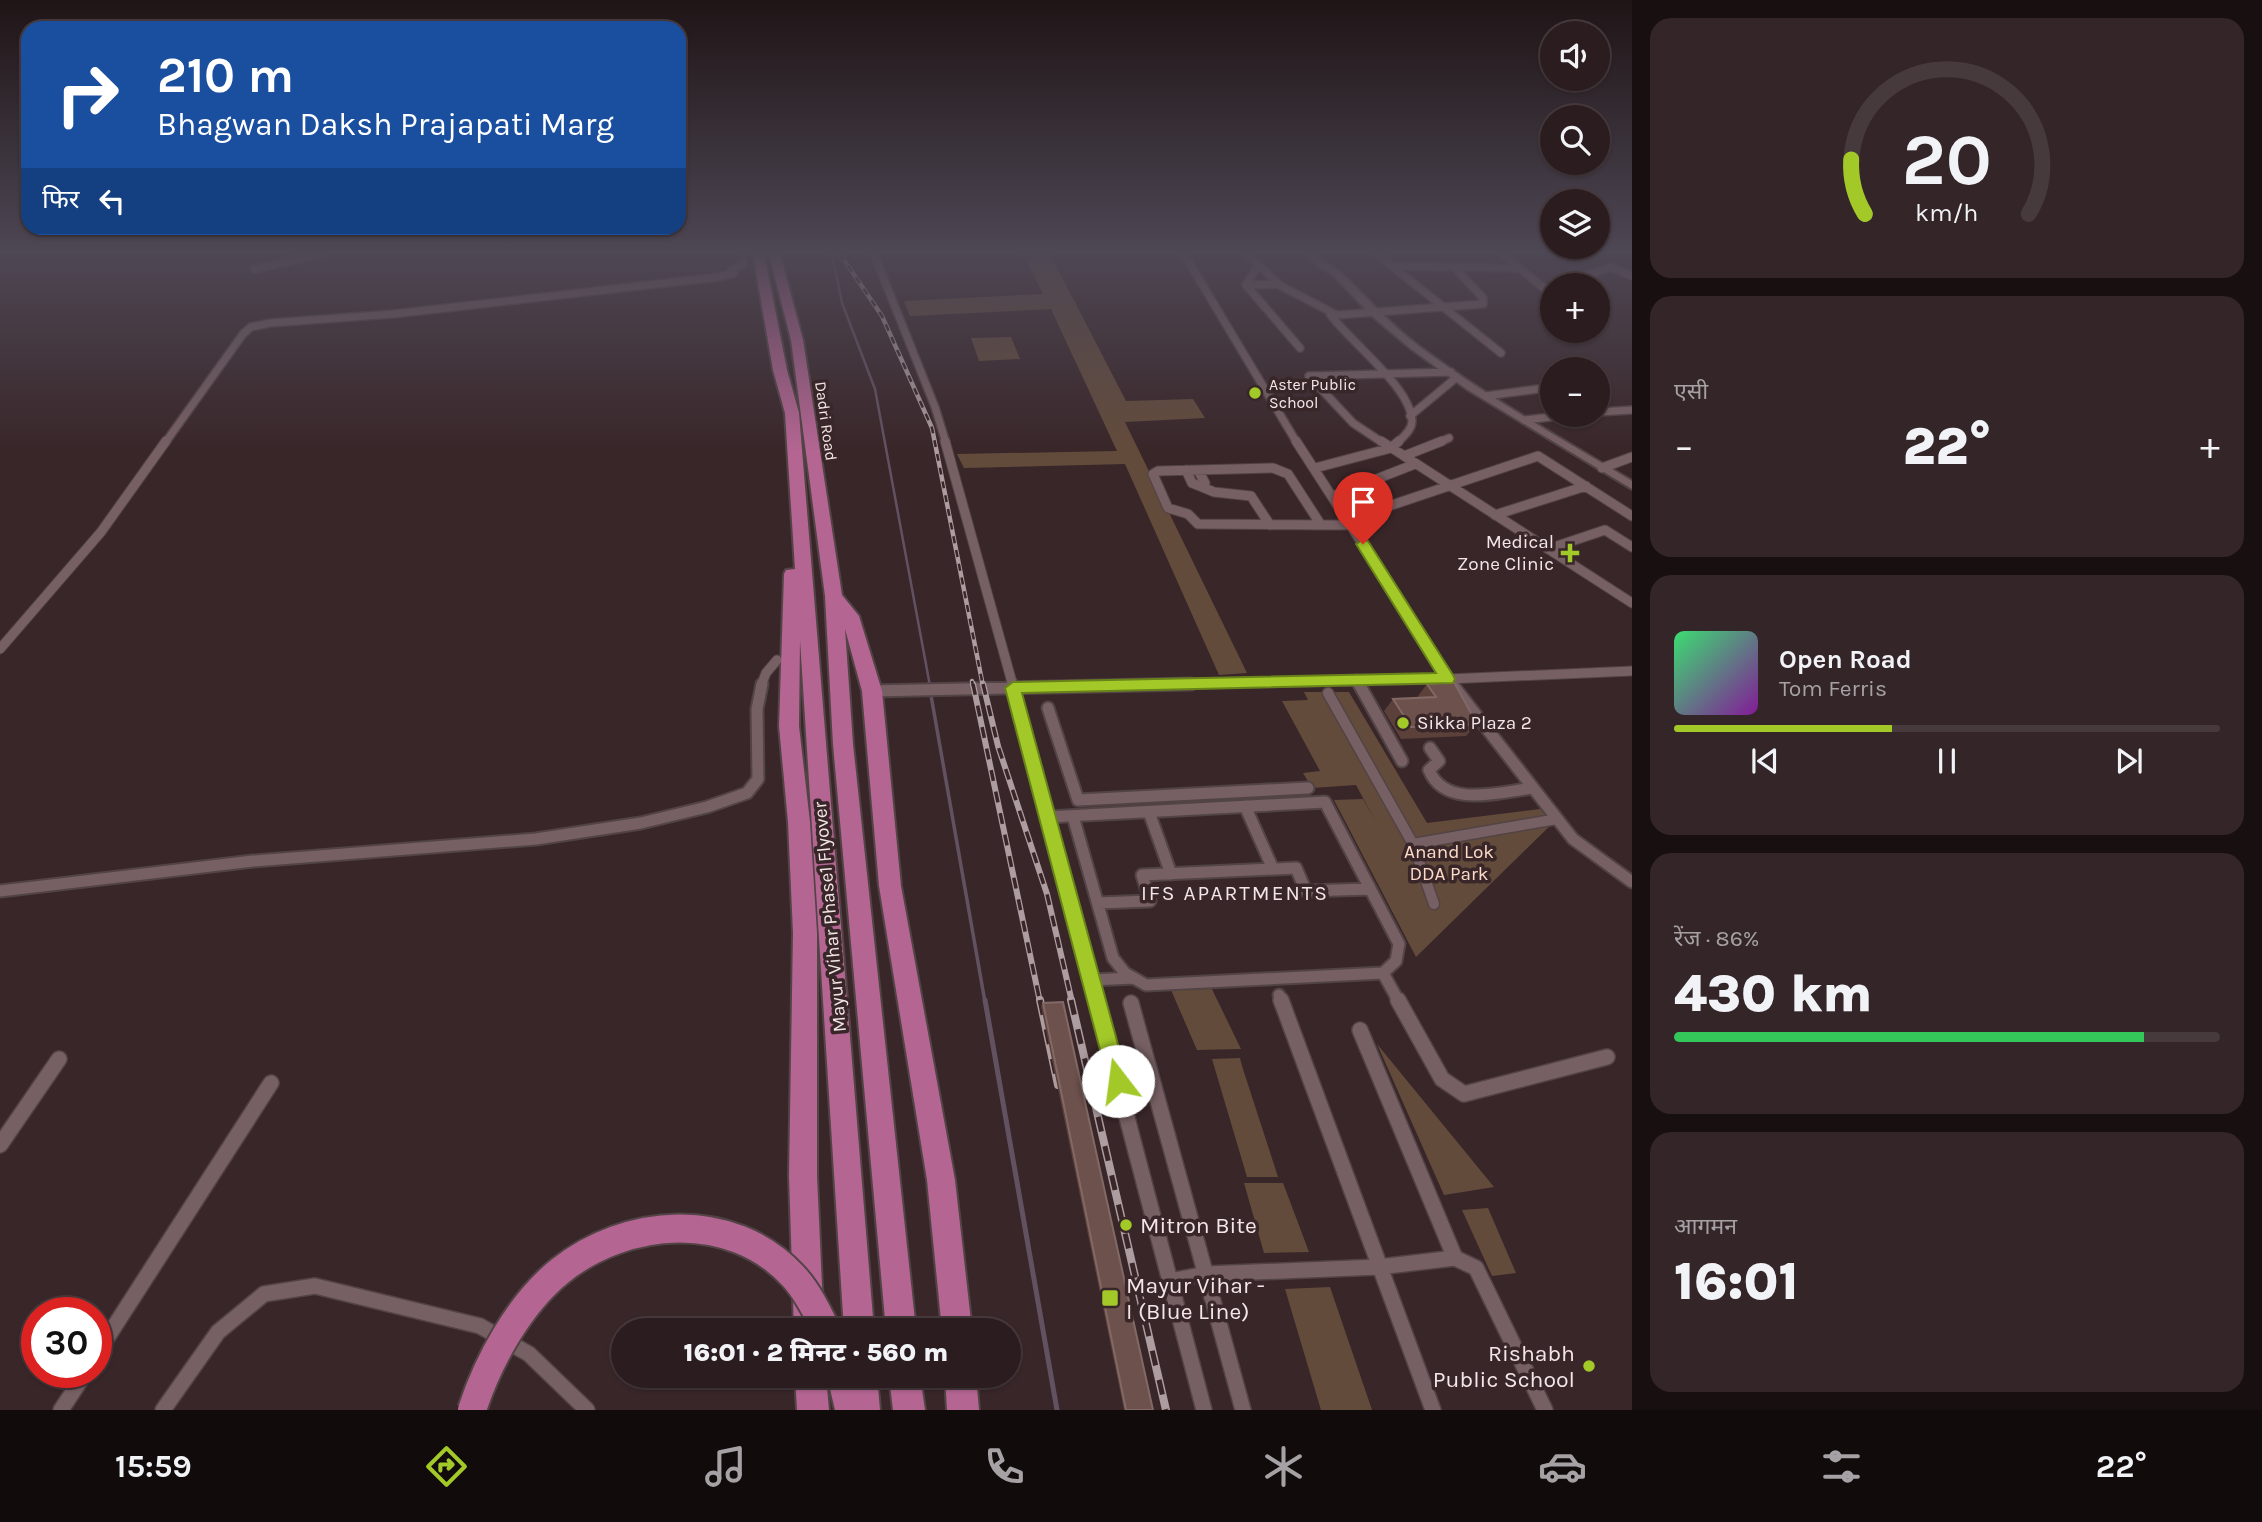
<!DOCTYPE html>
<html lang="hi">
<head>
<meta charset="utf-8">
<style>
  :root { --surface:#2b1c1f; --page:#332528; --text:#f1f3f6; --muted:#a6a1a4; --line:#473a3d; --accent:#a2c928 }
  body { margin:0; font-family:Karla,"Noto Sans Devanagari",sans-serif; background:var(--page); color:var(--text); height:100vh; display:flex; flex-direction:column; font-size:26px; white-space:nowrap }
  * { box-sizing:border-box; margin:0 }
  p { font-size:23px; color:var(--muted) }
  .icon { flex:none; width:38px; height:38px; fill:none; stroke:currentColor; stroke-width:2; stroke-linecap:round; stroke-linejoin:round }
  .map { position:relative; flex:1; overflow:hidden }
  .panel { display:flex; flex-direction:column; gap:18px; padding:18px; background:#180f11; width:630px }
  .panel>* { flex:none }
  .banner { position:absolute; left:21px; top:21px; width:665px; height:214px; border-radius:21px; box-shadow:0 2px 5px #0004,0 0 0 2px var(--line); background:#1a4fa0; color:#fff; overflow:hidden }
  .fabs { position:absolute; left:1540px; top:21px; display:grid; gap:14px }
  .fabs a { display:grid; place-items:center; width:70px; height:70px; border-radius:50%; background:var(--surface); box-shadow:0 2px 5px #0004,0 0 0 2px var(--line); font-size:35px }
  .speed { position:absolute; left:21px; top:1297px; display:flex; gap:14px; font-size:35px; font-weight:700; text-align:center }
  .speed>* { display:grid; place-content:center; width:91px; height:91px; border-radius:50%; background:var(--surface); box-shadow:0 2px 5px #0004,0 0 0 2px var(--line); line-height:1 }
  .speed .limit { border:10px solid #d22; background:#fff; color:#111 }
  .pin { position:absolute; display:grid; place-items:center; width:60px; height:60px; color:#fff; margin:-72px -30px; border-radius:50% 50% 50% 0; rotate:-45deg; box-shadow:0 0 7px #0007 }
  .pin .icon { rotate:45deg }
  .me { position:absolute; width:77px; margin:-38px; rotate:345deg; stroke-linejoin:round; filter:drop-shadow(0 0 5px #0008) }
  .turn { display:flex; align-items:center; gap:24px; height:147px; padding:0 21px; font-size:32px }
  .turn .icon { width:91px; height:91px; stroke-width:2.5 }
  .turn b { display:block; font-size:49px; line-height:60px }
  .then { display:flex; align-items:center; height:66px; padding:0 21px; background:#0003; gap:14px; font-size:26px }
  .big { font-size:52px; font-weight:800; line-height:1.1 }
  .panel .card { flex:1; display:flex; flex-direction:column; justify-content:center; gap:10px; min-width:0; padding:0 24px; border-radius:21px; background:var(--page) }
  .panel .dial { align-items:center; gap:0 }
  .dial svg { height:182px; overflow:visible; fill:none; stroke:var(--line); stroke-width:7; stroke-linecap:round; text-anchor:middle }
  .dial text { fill:var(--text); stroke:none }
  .song { display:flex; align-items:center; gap:21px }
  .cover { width:84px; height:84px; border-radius:10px; background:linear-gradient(135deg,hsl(140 70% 55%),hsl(290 70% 35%)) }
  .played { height:7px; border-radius:4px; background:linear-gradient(90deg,var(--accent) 40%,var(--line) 40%) }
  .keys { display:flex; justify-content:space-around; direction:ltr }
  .heat { display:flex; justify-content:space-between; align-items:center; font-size:38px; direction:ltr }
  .charge { height:10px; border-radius:5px; background:linear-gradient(90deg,#34c759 86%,var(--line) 0) }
  .trip { position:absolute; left:611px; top:1318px; width:410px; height:70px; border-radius:35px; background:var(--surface); box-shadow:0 2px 5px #0004,0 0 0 2px var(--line); font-weight:800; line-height:70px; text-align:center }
  .tab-bar { display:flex; height:112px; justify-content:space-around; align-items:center; background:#110b0c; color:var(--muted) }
  .tab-bar .icon { width:49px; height:49px }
  .tab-bar .active { color:var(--accent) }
  .tab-bar b { font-size:32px; color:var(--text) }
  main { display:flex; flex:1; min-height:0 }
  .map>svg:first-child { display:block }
  .green { fill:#634b3b }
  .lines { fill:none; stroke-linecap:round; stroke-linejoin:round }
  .stream-far2 { stroke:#625261; stroke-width:2.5 }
  .stream-far1 { stroke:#625261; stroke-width:3.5 }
  .stream { stroke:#625261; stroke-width:5 }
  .pedestrian-casing { stroke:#524345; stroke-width:13 }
  .minor-far3-casing { stroke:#524345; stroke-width:10 }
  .minor-far2-casing { stroke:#524345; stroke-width:11 }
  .minor-far1-casing { stroke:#524345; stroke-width:15 }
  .minor-casing { stroke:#524345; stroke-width:18 }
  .tertiary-casing { stroke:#524345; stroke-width:4 }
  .trunk-casing { stroke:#524345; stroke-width:4 }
  .pedestrian { stroke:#776064; stroke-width:10 }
  .minor-far3 { stroke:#776064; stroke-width:7 }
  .minor-far2 { stroke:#776064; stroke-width:9 }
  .minor-far1 { stroke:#776064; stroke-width:11 }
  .minor { stroke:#776064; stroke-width:15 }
  .tertiary { fill:#776064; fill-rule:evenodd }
  .trunk { fill:#b46592; fill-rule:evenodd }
  .rail-far2-casing { stroke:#ad9da0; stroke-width:4.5 }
  .rail-far1-casing { stroke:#ad9da0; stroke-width:6 }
  .rail-casing { stroke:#ad9da0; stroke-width:8 }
  .rail-far2 { stroke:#392629; stroke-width:2.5; stroke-dasharray:7; stroke-linecap:butt }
  .rail-far1 { stroke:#392629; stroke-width:3.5; stroke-dasharray:11; stroke-linecap:butt }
  .rail { stroke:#392629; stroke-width:5; stroke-dasharray:15; stroke-linecap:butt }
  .trunk-bridge-casing { stroke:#524345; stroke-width:32; stroke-linecap:butt }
  .trunk-bridge { stroke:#b46592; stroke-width:28 }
  .wall { fill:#5c403a }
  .building { fill:#6d514d; stroke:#826965; stroke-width:2 }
  .route { fill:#a2c928; stroke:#69831a; stroke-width:2 }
  .poi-dot { fill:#a2c928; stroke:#392629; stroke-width:2.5 }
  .labels { text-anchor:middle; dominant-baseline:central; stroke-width:7; stroke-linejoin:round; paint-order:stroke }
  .far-poi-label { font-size:16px; fill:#f4e6e8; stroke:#392629; text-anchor:start }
  .far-street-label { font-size:16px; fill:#f4e6e8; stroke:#392629 }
  .poi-label { font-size:19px; fill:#f4e6e8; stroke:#392629; text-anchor:end }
  .park-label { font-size:19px; fill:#fcdbc7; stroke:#392629 }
  .street-label { font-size:19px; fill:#f4e6e8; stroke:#392629 }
  .neighbourhood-label { font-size:21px; letter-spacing:2px; fill:#f4e6e8; stroke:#392629 }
  .near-poi-label { font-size:23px; fill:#f4e6e8; stroke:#392629; text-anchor:start }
</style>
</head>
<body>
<main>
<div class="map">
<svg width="1632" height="1410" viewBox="0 0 1632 1410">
  <rect width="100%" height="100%" fill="#392629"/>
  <path class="green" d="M 1023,254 L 1050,254 L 1126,401 L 1193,399 L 1205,418 L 1125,422 L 1247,673 L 1219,675 L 1125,464 L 964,468 L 957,454 L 1117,451 L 1051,309 L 910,316 L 904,301 L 1043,294 Z
    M 1011,337 L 1020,359 L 979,361 L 971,338 Z
    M 1304,692 L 1349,692 L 1427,823 L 1548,808 L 1557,819 L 1416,957 L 1334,800 L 1363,799 L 1376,822 L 1356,785 L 1312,788 L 1303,773 L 1320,771 L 1282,701 L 1308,700 Z
    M 1208,981 L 1241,1049 L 1197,1050 L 1168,983 Z
    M 1377,1044 L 1494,1187 L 1444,1195 Z
    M 1240,1058 L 1242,1066 L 1278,1177 L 1247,1177 L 1212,1059 Z
    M 1244,1183 L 1283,1183 L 1309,1252 L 1264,1253 Z
    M 1488,1208 L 1516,1273 L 1492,1276 L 1462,1210 Z
    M 1330,1287 L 1372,1410 L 1321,1410 L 1285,1289 Z"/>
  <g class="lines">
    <path class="stream-far2" d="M 832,254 L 842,303 L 875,389 L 930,686"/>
    <path class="stream-far1" d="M 929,684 L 985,1002"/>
    <path class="stream" d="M 985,1000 L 1057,1410"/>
    <defs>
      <path id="pedestrian" d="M 1328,693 L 1413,844 L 1434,904
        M 1413,844 L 1557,819"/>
      <path id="minor-far3" d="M 874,254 L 935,407 L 946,443
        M 1184,254 L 1297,443
        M 1247,254 L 1281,286 L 1337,315 L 1483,304 L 1483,298 L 1454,267
        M 1377,254 L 1501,353
        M 1503,254 L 1552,295
        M 1258,265 L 1246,285 L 1300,348
        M 1391,266 L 1519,268
        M 254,269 L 323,254
        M 1246,285 L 1279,284
        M 1556,285 L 1611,267 L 1632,276
        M 1330,314 C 1349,341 1411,387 1412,421 C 1412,430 1403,437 1397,443
        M 1309,376 L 1353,423 L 1383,443
        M 1309,376 L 1451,372
        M 1485,396 L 1546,388
        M 1598,412 L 1632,410
        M 1410,416 L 1457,377
        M 1524,420 L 1569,415
        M 165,443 L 243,334 L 251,327 L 270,323 L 393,314 L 718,277 L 734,273 L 731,270 L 743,264 L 743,260
        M 1438,443 L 1449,438"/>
      <path id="minor-far2" d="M 945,441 L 1013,686
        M 1296,441 L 1454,686
        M 1381,441 L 1632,603
        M 1404,456 L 1442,441
        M 1273,468 L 1288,474 L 1321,525 L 1198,524 L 1188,514 L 1168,508 L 1153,474 L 1158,471 Z
        M 1315,468 L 1391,448 L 1399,441
        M 1602,468 L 1632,457
        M 1186,470 L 1192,483 L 1202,487 L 1205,483 L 1198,470
        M 1202,487 L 1214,492 L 1251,496 L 1270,525
        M 1333,496 L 1415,464
        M 1386,507 L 1538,456 L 1632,516
        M 1495,515 L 1586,486
        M 1321,525 L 1352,525
        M 1548,549 L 1605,530 L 1632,547
        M 0,649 L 101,532 L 166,441
        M 1356,679 L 1360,686
        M 761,686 L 766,673 L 777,660
        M 1107,686 L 1448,679 L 1632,671"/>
      <path id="minor-far1" d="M 1012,684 L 1097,1002
        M 1359,684 L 1402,761
        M 1452,684 L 1573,839 L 1632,882
        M 872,691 L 1191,684
        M 1048,708 L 1078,800 L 1308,788
        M 1430,748 L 1439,761 L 1429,770 C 1445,809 1500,792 1533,788
        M 1245,806 L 1273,869
        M 1149,812 L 1171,874
        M 1048,817 L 1325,802 L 1399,944 L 1396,961 L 1383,973 L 1146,985 L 1125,973 L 1113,958 L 1073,816
        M 0,891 L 253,861 L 536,839 L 641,823 L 707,807 L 747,793 L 758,779 L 757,709 L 762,684
        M 1098,903 L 1150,901 L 1142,875 L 1296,868 L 1306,891 L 1370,889
        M 1383,973 L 1399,1002
        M 1091,980 L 1134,978
        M 1279,995 L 1282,1002"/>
      <path id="minor" d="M 1096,1000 L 1204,1410
        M 1281,1000 L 1433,1410
        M 1398,1000 L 1442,1079 L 1464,1094 L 1607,1057
        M 1131,1003 L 1243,1410
        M 1360,1030 L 1455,1258
        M 0,1145 L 59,1059
        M 1170,1281 L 1206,1274 L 1379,1267 L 1455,1258 L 1476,1268 L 1545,1410
        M 96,1355 L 271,1083
        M 61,1410 L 86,1372
        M 163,1410 L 218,1332 L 264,1294 L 315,1286 L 480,1326 L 529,1354 L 587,1410"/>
      <path id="tertiary" d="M 1307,254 L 1315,254 C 1323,262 1333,266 1341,273 C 1367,297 1390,325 1419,346 C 1486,396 1560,438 1632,481 L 1632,489 L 1468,390 L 1411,349 L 1372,316 L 1333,275 L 1316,265 Z"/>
      <path id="trunk" d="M 753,254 L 764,254 L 787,370 L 799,413 L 874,1330 L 844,1330 L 800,640 L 799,726 L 810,822 L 817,933 L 817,1176 L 824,1330 L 794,1330 L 789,1176 L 793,933 L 788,822 L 779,726 L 784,574 L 786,570 L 795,569 L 785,413 L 773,370 Z
        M 769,254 L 780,254 L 803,340 L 842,595 L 859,616 L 882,691 L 901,886 L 955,1180 L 972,1330 L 942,1330 L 927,1180 L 879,886 L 862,691 L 845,629 L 853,744 L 916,1330 L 886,1330 L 833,744 L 825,596 L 791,340 Z
        M 795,1376 L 826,1376 L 829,1410 L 797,1410 Z
        M 827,1376 L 877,1376 L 880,1410 L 835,1410 Z
        M 889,1376 L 920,1376 L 925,1410 L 893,1410 Z
        M 945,1376 L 976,1376 L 979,1410 L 947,1410 Z"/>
    </defs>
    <use href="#pedestrian" class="pedestrian-casing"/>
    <use href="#minor-far3" class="minor-far3-casing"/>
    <use href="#minor-far2" class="minor-far2-casing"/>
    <use href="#minor-far1" class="minor-far1-casing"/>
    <use href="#minor" class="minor-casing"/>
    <use href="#tertiary" class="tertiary-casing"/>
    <use href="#trunk" class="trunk-casing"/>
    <use href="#pedestrian" class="pedestrian"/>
    <use href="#minor-far3" class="minor-far3"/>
    <use href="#minor-far2" class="minor-far2"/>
    <use href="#minor-far1" class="minor-far1"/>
    <use href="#minor" class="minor"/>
    <use href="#tertiary" class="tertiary"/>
    <use href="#trunk" class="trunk"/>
    <defs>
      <path id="rail-far2" d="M 840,254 L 882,316 L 932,428 L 983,686
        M 972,681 L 973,686"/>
      <path id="rail-far1" d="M 973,684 L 1040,1002
        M 983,684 L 998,746 L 1047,894 L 1072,1002"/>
      <path id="rail" d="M 1040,1000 L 1058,1085
        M 1071,1000 L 1166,1410"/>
    </defs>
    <use href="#rail-far2" class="rail-far2-casing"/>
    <use href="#rail-far1" class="rail-far1-casing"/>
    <use href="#rail" class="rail-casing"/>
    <use href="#rail-far2" class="rail-far2"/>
    <use href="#rail-far1" class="rail-far1"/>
    <use href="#rail" class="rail"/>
    <defs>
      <path id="trunk-bridge" d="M 472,1410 C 488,1361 519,1304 560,1271 C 626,1218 731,1209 793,1276 C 807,1291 817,1311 826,1330"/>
    </defs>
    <use href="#trunk-bridge" class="trunk-bridge-casing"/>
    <use href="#trunk-bridge" class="trunk-bridge"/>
  </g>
  <path class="wall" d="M 1427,684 L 1477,724 L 1466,736 L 1401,739 L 1384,711 L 1393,699 L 1418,698 L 1418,696 Z
    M 1043,1003 L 1153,1410 L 1124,1410 L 1041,1006 Z"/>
  <path class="building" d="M 1454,682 L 1477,724 L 1411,727 L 1393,699 L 1436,697 L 1427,684 Z
    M 1063,1002 L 1153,1410 L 1126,1410 L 1043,1003 Z"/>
  <linearGradient id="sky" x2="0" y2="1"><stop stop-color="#1f1517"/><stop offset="0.56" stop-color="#4e4754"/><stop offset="1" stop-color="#4e4754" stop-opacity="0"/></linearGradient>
  <rect width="1632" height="451" fill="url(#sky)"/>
  <path class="route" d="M 1363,539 L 1368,541 L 1453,675 L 1455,679 L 1453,683 L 1022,693 L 1128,1081 L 1125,1088 L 1118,1091 L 1110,1088 L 1005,688 L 1013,682 L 1436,673 L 1356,544 Z"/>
  <g class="poi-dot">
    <circle cx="1255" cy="393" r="7"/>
    <path d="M1566.5 542.5h7v7h7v7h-7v7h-7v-7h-7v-7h7z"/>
    <circle cx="1403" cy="723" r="7"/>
    <circle cx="1126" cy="1225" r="7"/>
    <rect x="1101" y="1289" width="18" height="18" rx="3.5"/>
    <circle cx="1589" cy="1366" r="7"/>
  </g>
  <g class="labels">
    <g class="far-poi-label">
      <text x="1269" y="384">Aster Public<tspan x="1269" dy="18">School</tspan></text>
    </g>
    <g class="far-street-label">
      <text transform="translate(826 421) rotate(82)">Dadri Road</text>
    </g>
    <g class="poi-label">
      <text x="1554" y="542">Medical<tspan x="1554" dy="22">Zone Clinic</tspan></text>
      <text x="1417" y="723" text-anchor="start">Sikka Plaza 2</text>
    </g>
    <g class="park-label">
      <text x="1449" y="852">Anand Lok<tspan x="1449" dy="22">DDA Park</tspan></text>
    </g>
    <g class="street-label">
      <text transform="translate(830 917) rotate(-95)">Mayur Vihar Phase1 Flyover</text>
    </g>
    <g class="neighbourhood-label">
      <text x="1235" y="893">IFS APARTMENTS</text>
    </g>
    <g class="near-poi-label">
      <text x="1140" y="1225">Mitron Bite</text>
      <text x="1126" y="1285">Mayur Vihar -<tspan x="1126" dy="26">I (Blue Line)</tspan></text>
      <text x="1575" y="1353" text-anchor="end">Rishabh<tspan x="1575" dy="26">Public School</tspan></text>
    </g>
  </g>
</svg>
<div class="fabs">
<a><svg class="icon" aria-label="sound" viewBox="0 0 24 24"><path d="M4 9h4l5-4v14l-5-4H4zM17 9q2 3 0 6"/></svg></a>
<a><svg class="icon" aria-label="search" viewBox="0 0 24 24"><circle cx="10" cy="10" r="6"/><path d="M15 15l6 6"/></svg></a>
<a><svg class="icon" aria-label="layers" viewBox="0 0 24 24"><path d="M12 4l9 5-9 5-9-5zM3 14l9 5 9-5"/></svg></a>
<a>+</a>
<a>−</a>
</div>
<div class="speed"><div class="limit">30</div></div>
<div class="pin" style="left:1363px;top:544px;background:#d93025"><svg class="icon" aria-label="arrive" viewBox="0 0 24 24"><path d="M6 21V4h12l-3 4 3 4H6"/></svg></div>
<svg class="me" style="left:1118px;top:1081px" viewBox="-20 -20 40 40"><circle r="19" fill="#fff"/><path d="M0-13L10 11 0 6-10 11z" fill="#a2c928"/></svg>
<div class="trip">16:01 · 2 मिनट · 560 m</div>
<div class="banner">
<div class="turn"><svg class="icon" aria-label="right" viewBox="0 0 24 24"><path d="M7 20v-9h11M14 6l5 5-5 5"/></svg><div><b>210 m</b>Bhagwan Daksh Prajapati Marg</div></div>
<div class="then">फिर<svg class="icon" aria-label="left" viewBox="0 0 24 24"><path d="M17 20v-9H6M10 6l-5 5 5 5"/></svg></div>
</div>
</div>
<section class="panel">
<div class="card dial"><svg viewBox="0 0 100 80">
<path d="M14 69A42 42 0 1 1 86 69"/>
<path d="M14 69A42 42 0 0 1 8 45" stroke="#a2c928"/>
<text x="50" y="56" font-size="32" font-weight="700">20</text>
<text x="50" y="72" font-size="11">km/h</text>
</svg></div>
<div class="card"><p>एसी</p>
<div class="heat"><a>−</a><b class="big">22°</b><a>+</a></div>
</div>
<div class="card">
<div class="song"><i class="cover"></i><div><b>Open Road</b><p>Tom Ferris</p></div></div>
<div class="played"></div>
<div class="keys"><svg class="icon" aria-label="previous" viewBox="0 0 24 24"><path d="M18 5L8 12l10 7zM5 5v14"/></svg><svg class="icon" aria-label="pause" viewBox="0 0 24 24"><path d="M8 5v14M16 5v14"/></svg><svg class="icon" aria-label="next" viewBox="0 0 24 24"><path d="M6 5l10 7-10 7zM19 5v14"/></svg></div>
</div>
<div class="card"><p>रेंज · 86%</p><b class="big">430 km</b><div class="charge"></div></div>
<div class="card"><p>आगमन</p><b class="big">16:01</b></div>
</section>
</main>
<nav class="tab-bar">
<b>15:59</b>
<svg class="icon active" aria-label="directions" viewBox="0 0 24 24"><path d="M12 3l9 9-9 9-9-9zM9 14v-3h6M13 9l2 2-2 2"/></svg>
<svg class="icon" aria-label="music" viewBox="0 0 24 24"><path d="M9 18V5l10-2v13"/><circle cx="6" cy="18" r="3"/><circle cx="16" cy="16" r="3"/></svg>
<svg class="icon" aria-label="phone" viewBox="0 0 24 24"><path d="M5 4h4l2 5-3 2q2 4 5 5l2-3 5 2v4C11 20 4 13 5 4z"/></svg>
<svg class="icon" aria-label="climate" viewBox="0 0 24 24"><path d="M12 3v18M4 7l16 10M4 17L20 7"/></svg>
<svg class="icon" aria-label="car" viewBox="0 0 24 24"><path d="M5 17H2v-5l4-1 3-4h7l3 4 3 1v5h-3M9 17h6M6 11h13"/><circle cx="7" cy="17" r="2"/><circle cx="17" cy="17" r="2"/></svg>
<svg class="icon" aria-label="filters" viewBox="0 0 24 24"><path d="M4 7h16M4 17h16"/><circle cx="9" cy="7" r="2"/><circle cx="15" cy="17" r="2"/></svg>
<b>22°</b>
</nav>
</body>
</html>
